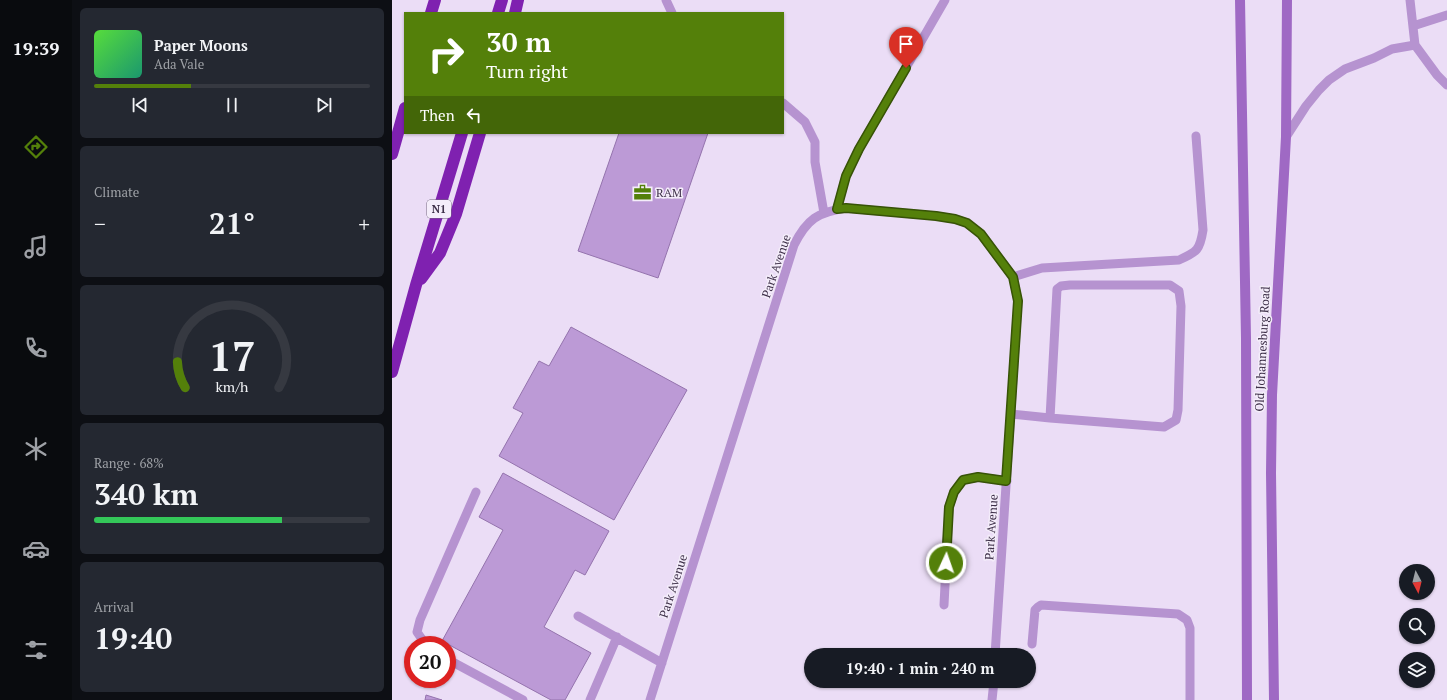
<!DOCTYPE html>
<html lang="en">
<head>
<meta charset="utf-8">
<style>
  :root { --surface:#171b24; --page:#242831; --text:#f1f3f6; --muted:#9ea1a6; --line:#363941; --accent:#54800a }
  body { margin:0; font-family:"PT Serif",serif; background:var(--page); color:var(--text); height:100vh; display:flex; flex-direction:column; font-size:15px; white-space:nowrap }
  * { box-sizing:border-box; margin:0 }
  p { font-size:13px; color:var(--muted) }
  .icon { flex:none; width:22px; height:22px; fill:none; stroke:currentColor; stroke-width:2; stroke-linecap:round; stroke-linejoin:round }
  .map { position:relative; flex:1; overflow:hidden }
  .drawer { display:flex; flex-direction:column; gap:8px; padding:8px; background:#0d0f14; width:320px }
  .drawer>* { flex:none }
  .hud { position:absolute; left:12px; top:12px; width:380px; height:122px; border-radius:0px; box-shadow:0 1px 3px #0004; background:#54800a; color:#fff; overflow:hidden }
  .needle { width:26px; rotate:173deg }
  .buttons { position:absolute; left:1007px; top:564px; display:grid; gap:8px }
  .buttons a { display:grid; place-items:center; width:36px; height:36px; border-radius:50%; background:var(--surface); box-shadow:0 1px 3px #0004; font-size:20px }
  .speed { position:absolute; left:12px; top:636px; display:flex; gap:8px; font-size:20px; font-weight:700; text-align:center }
  .speed>* { display:grid; place-content:center; width:52px; height:52px; border-radius:50%; background:var(--surface); box-shadow:0 1px 3px #0004; line-height:1 }
  .speed .limit { border:6px solid #d22; background:#fff; color:#111 }
  .pin { position:absolute; display:grid; place-items:center; width:34px; height:34px; color:#fff; margin:-41px -17px; border-radius:50% 50% 50% 0; rotate:-45deg; box-shadow:0 0 4px #0007 }
  .pin .icon { rotate:45deg }
  .me { position:absolute; width:44px; margin:-22px; rotate:3deg; stroke-linejoin:round; filter:drop-shadow(0 0 3px #0008) }
  .turn { display:flex; align-items:center; gap:14px; height:84px; padding:0 16px; font-size:18px }
  .turn .icon { width:52px; height:52px; stroke-width:2.5 }
  .turn b { display:block; font-size:28px; line-height:34px }
  .then { display:flex; align-items:center; height:38px; padding:0 16px; background:#0003; gap:8px; font-size:15px }
  .big { font-size:30px; font-weight:700; line-height:1.1 }
  .drawer .widget { flex:1; display:flex; flex-direction:column; justify-content:center; gap:6px; min-width:0; padding:0 14px; border-radius:6px; background:var(--page) }
  .drawer .dial { align-items:center; gap:0 }
  .dial svg { height:104px; overflow:visible; fill:none; stroke:var(--line); stroke-width:7; stroke-linecap:round; text-anchor:middle }
  .dial text { fill:var(--text); stroke:none }
  .song { display:flex; align-items:center; gap:12px }
  .cover { width:48px; height:48px; border-radius:6px; background:linear-gradient(135deg,hsl(110 70% 55%),hsl(160 70% 35%)) }
  .played { height:4px; border-radius:2px; background:linear-gradient(90deg,var(--accent) 35%,var(--line) 35%) }
  .keys { display:flex; justify-content:space-around; direction:ltr }
  .heat { display:flex; justify-content:space-between; align-items:center; font-size:22px; direction:ltr }
  .charge { height:6px; border-radius:3px; background:linear-gradient(90deg,#34c759 68%,var(--line) 0) }
  .trip { position:absolute; left:412px; top:648px; width:232px; height:40px; border-radius:20px; background:var(--surface); box-shadow:0 1px 3px #0004; font-weight:700; line-height:40px; text-align:center }
  main { display:flex; flex:1; min-height:0 }
  .tab-bar { display:flex; flex-direction:column; width:72px; justify-content:space-around; align-items:center; background:#090b0e; color:var(--muted) }
  .tab-bar .icon { width:28px; height:28px }
  .tab-bar .current { color:var(--accent) }
  .tab-bar b { font-size:18px; color:var(--text) }
  .map>svg:first-child { display:block }
  .building { fill:#bc9ad6; stroke:#9473ad }
  .lines { fill:none; stroke-linecap:round; stroke-linejoin:round }
  .service { stroke:#b693d0; stroke-width:9 }
  .secondary { stroke:#9f69c4; stroke-width:10 }
  .motorway { stroke:#7f21b0; stroke-width:12 }
  .route-casing { stroke:#375306; stroke-width:10 }
  .route { stroke:#54800a; stroke-width:7 }
  .labels { text-anchor:middle; dominant-baseline:central; stroke-width:3; stroke-linejoin:round; paint-order:stroke }
  .shield { fill:#f4edfa; stroke:#75697e; stroke-width:1 }
  .shield-label { font-size:11px; font-weight:bold; fill:#3e3049 }
  .poi-label { font-size:12px; fill:#3e3049; stroke:#f4edfa; text-anchor:start }
  .street-label { font-size:12px; fill:#3e3049; stroke:#f4edfa }
</style>
</head>
<body>
<main>
<nav class="tab-bar">
<b>19:39</b>
<svg class="icon current" aria-label="directions" viewBox="0 0 24 24"><path d="M12 3l9 9-9 9-9-9zM9 14v-3h6M13 9l2 2-2 2"/></svg>
<svg class="icon" aria-label="music" viewBox="0 0 24 24"><path d="M9 18V5l10-2v13"/><circle cx="6" cy="18" r="3"/><circle cx="16" cy="16" r="3"/></svg>
<svg class="icon" aria-label="phone" viewBox="0 0 24 24"><path d="M5 4h4l2 5-3 2q2 4 5 5l2-3 5 2v4C11 20 4 13 5 4z"/></svg>
<svg class="icon" aria-label="climate" viewBox="0 0 24 24"><path d="M12 3v18M4 7l16 10M4 17L20 7"/></svg>
<svg class="icon" aria-label="car" viewBox="0 0 24 24"><path d="M5 17H2v-5l4-1 3-4h7l3 4 3 1v5h-3M9 17h6M6 11h13"/><circle cx="7" cy="17" r="2"/><circle cx="17" cy="17" r="2"/></svg>
<svg class="icon" aria-label="filters" viewBox="0 0 24 24"><path d="M4 7h16M4 17h16"/><circle cx="9" cy="7" r="2"/><circle cx="15" cy="17" r="2"/></svg>
</nav>
<section class="drawer">
<div class="widget">
<div class="song"><i class="cover"></i><div><b>Paper Moons</b><p>Ada Vale</p></div></div>
<div class="played"></div>
<div class="keys"><svg class="icon" aria-label="previous" viewBox="0 0 24 24"><path d="M18 5L8 12l10 7zM5 5v14"/></svg><svg class="icon" aria-label="pause" viewBox="0 0 24 24"><path d="M8 5v14M16 5v14"/></svg><svg class="icon" aria-label="next" viewBox="0 0 24 24"><path d="M6 5l10 7-10 7zM19 5v14"/></svg></div>
</div>
<div class="widget"><p>Climate</p>
<div class="heat"><a>−</a><b class="big">21°</b><a>+</a></div>
</div>
<div class="widget dial"><svg viewBox="0 0 100 80">
<path d="M14 69A42 42 0 1 1 86 69"/>
<path d="M14 69A42 42 0 0 1 8 49" stroke="#54800a"/>
<text x="50" y="56" font-size="32" font-weight="700">17</text>
<text x="50" y="72" font-size="11">km/h</text>
</svg></div>
<div class="widget"><p>Range · 68%</p><b class="big">340 km</b><div class="charge"></div></div>
<div class="widget"><p>Arrival</p><b class="big">19:40</b></div>
</section>
<div class="map">
<svg width="1055" height="700" viewBox="0 0 1055 700">
  <rect width="100%" height="100%" fill="#ebddf6"/>
  <path class="building" d="M 227,133 L 316,133 L 266,278 L 186,251 Z
    M 179,327 L 295,390 L 222,520 L 107,456 L 131,413 L 121,408 L 147,361 L 157,366 Z
    M 111,473 L 217,531 L 193,575 L 183,570 L 152,627 L 199,653 L 173,700 L 159,700 L 50,641 L 111,530 L 87,517 Z
    M 34,695 L 50,700 L 33,700 Z"/>
  <g class="lines">
    <path class="service" d="M 274,0 L 280,13
      M 1021,26 L 1055,15
      M 1023,45 L 1045,75 L 1055,85
      M 391,103 L 413,122 L 423,142 L 423,162 L 432,213
      M 894,137 L 914,106 L 927,90 L 937,80 L 953,69 L 982,58 L 1000,49 L 1023,45 L 1018,0
      M 445,209 L 454,176 L 467,149 L 553,0
      M 621,277 L 650,268 L 787,260 C 805,252 808,250 811,230 L 804,136
      M 619,414 L 658,418 L 772,427 L 784,420 L 786,410 L 789,306 L 787,291 L 778,285 L 678,285 L 669,286 L 665,289 L 658,418
      M 552,605 L 557,507 L 562,492 L 571,480 L 586,477 L 615,481
      M 186,616 L 270,663
      M 640,644 L 643,610 L 646,607 L 649,605 L 786,614 L 795,620 L 798,628 L 798,700
      M 34,645 L 25,632 L 28,620 L 84,492
      M 55,659 L 131,700
      M 198,700 L 225,637
      M 258,700 L 402,245 C 415,219 426,212 454,208 L 544,216 L 563,219 L 575,223 L 589,234 L 621,277 L 626,301 L 603,655
      M 600,700 L 602,681"/>
    <path class="secondary" d="M 848,0 L 854,338 L 855,700
      M 882,700 L 879,473 L 880,395 L 894,137 L 895,0"/>
    <path class="motorway" d="M 39,13 L 43,0
      M 106,13 L 110,0
      M 123,13 L 126,0
      M 0,154 L 13,108
      M 29,279 L 48,253 L 64,214 L 88,133
      M 0,372 L 24,285 L 70,133"/>
  </g>
  <g class="lines">
    <defs>
      <path id="route" d="M 514,68 L 467,149 L 454,176 L 445,209 L 454,208 L 544,216 L 563,219 L 575,223 L 589,234 L 621,277 L 626,301 L 614,481 L 586,477 L 571,480 L 562,492 L 557,507 L 554,563"/>
    </defs>
    <use href="#route" class="route-casing"/>
    <use href="#route" class="route"/>
  </g>
  <defs>
    <symbol id="office-bare" viewBox="-9 -9 18 18"><path d="M-6-3h4V-5.5h4V-3h4V5H-6ZM-1-4.5V-3h2v-1.5ZM-6 0V1H6V0Z" fill="#54800a" stroke="#f4edfa" stroke-width="2.5" paint-order="stroke"/></symbol>
  </defs>
  <g fill-rule="evenodd">
    <use href="#office-bare" x="238" y="180" width="25" height="25"/>
  </g>
  <g class="labels">
    <rect class="shield" x="35" y="200" width="24" height="18" rx="3"/>
    <g class="shield-label">
      <text x="47" y="209">N1</text>
    </g>
    <g class="poi-label">
      <text x="264" y="192">RAM</text>
    </g>
    <g class="street-label">
      <text transform="translate(384 266) rotate(-71)">Park Avenue</text>
      <text transform="translate(870 349) rotate(-87)">Old Johannesburg Road</text>
      <text transform="translate(599 527) rotate(-86)">Park Avenue</text>
      <text transform="translate(281 586) rotate(-72)">Park Avenue</text>
    </g>
  </g>
</svg>
<div class="buttons">
<a><svg class="needle" viewBox="-14 -14 28 28"><path d="M0-13l5 13h-10z" fill="#e53935"/><path d="M0 13l5-13h-10z" fill="#9ea1a6"/></svg></a>
<a><svg class="icon" aria-label="search" viewBox="0 0 24 24"><circle cx="10" cy="10" r="6"/><path d="M15 15l6 6"/></svg></a>
<a><svg class="icon" aria-label="layers" viewBox="0 0 24 24"><path d="M12 4l9 5-9 5-9-5zM3 14l9 5 9-5"/></svg></a>
</div>
<div class="speed"><div class="limit">20</div></div>
<div class="pin" style="left:514px;top:68px;background:#d93025"><svg class="icon" aria-label="arrive" viewBox="0 0 24 24"><path d="M6 21V4h12l-3 4 3 4H6"/></svg></div>
<svg class="me" style="left:554px;top:563px" viewBox="-20 -20 40 40"><circle r="17" fill="#54800a" stroke="#fff" stroke-width="3"/><path d="M0-11L8 9 0 5-8 9z" fill="#fff"/></svg>
<div class="trip">19:40 · 1 min · 240 m</div>
<div class="hud">
<div class="turn"><svg class="icon" aria-label="right" viewBox="0 0 24 24"><path d="M7 20v-9h11M14 6l5 5-5 5"/></svg><div><b>30 m</b>Turn right</div></div>
<div class="then">Then<svg class="icon" aria-label="left" viewBox="0 0 24 24"><path d="M17 20v-9H6M10 6l-5 5 5 5"/></svg></div>
</div>
</div>
</main>
</body>
</html>
